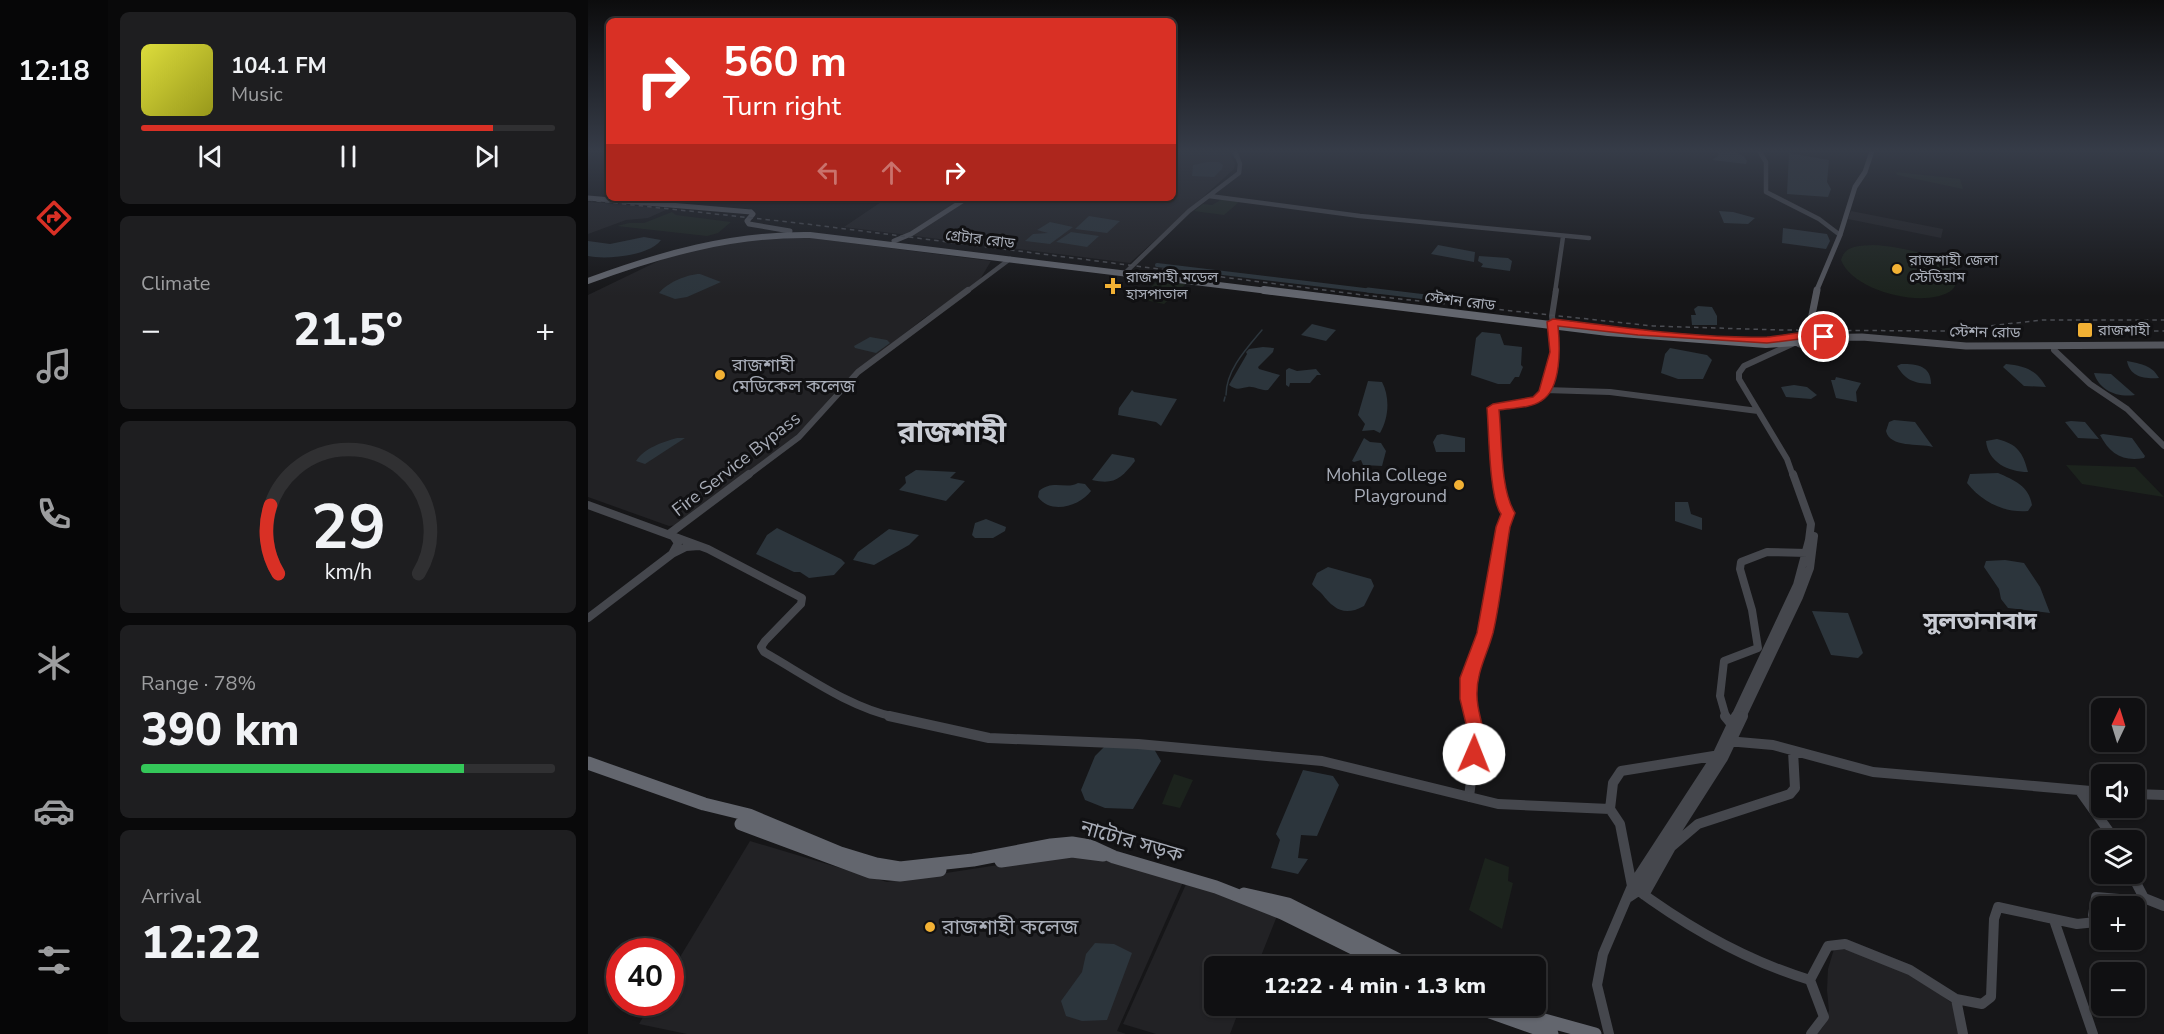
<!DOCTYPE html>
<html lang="en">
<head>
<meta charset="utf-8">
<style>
  :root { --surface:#101012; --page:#1e1e20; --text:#f1f3f6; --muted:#9c9d9f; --line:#303032; --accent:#d93025 }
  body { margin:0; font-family:"Nunito Sans","Noto Sans Bengali",sans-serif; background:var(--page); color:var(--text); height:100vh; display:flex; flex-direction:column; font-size:22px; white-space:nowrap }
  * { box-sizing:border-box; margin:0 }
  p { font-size:20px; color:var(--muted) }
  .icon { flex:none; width:33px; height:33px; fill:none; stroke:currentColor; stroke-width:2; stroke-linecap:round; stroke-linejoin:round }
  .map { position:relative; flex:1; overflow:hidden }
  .details { display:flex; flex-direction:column; gap:12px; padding:12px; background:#09090a; width:480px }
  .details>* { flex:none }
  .guide { position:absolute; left:18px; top:18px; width:570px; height:183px; border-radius:9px; box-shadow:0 2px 4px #0004,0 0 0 2px var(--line); background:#d93025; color:#fff; overflow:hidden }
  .needle { width:39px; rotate:4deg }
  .controls { position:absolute; left:1503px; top:698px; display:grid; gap:12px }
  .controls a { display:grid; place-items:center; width:54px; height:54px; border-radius:9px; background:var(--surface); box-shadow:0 2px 4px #0004,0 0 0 2px var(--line); font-size:30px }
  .speed { position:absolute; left:18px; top:938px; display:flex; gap:12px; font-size:30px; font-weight:700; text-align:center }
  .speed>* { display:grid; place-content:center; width:78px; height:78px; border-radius:50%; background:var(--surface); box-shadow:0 2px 4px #0004,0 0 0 2px var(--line); line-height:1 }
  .speed .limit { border:9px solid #d22; background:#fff; color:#111 }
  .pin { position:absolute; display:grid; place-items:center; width:51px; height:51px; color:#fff; margin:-26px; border:3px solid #fff; border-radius:50%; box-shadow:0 2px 6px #0007 }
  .me { position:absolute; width:66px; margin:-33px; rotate:1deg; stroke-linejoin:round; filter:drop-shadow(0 0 4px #0008) }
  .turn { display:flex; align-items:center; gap:21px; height:126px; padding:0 18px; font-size:27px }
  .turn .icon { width:78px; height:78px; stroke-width:2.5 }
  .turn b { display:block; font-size:42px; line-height:51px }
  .lanes { display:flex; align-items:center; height:57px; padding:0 18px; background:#0003; justify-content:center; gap:30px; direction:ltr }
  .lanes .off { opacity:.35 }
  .big { font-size:45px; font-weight:800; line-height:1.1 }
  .details .tile { flex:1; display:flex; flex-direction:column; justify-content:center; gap:9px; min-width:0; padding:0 21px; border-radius:9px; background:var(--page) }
  .details .dial { align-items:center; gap:0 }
  .dial svg { height:156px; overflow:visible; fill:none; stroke:var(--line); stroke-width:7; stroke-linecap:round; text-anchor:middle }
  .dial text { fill:var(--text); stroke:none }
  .song { display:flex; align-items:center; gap:18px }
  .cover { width:72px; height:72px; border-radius:9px; background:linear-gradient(135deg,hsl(60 70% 55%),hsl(60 70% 35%)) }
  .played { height:6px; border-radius:3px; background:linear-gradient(90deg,var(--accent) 85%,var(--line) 85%) }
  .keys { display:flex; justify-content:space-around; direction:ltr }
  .heat { display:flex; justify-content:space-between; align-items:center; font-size:33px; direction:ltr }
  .charge { height:9px; border-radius:4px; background:linear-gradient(90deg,#34c759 78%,var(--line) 0) }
  .trip { position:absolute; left:616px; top:956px; width:342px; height:60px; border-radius:9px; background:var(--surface); box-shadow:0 2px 4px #0004,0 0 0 2px var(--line); font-weight:800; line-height:60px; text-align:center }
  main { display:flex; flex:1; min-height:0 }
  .dock { display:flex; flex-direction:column; width:108px; justify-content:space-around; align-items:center; background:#060607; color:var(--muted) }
  .dock .icon { width:42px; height:42px }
  .dock .on { color:var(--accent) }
  .dock b { font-size:27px; color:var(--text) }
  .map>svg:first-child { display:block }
  .built { fill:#222225 }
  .green { fill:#1c231d }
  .water { fill:#2c353c }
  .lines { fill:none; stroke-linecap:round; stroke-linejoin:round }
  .stream { stroke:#2c353c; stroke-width:1.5 }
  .canal-far1 { stroke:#2c353c; stroke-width:4 }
  .canal { stroke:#2c353c; stroke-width:5 }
  .secondary-far3 { stroke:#45474d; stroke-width:4.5 }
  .secondary-far2 { stroke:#45474d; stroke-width:6 }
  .secondary-far1 { stroke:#45474d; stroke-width:8 }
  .secondary { stroke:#45474d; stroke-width:10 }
  .primary-far1 { stroke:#53555c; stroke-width:5 }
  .primary { stroke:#53555c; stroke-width:7 }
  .highway-far2 { stroke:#63666e; stroke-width:6 }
  .highway-far1 { stroke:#63666e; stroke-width:8 }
  .highway { stroke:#63666e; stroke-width:13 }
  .rail { stroke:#4a4c52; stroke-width:1.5; stroke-dasharray:4.5 4; stroke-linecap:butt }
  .route { fill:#d93025; stroke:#8d1f18; stroke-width:1.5 }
  .poi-dot { fill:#f2b134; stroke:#111113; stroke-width:2 }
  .labels { text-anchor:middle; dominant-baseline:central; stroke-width:6; stroke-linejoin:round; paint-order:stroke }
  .far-street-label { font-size:15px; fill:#a8adb8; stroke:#111113 }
  .far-poi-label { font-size:15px; fill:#a8adb8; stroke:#111113; text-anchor:start }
  .poi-label { font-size:18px; fill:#a8adb8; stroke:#111113; text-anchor:start }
  .street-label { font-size:18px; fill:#a8adb8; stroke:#111113 }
  .near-street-label { font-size:21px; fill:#a8adb8; stroke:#111113 }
  .near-poi-label { font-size:21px; fill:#a8adb8; stroke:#111113; text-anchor:start }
  .district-label { font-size:24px; font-weight:bold; fill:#c9ccd4; stroke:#111113 }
  .town-label { font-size:30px; font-weight:bold; fill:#c9ccd4; stroke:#111113 }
</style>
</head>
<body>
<main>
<nav class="dock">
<b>12:18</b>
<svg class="icon on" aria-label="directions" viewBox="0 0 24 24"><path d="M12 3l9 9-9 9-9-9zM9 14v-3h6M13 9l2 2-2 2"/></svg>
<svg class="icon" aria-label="music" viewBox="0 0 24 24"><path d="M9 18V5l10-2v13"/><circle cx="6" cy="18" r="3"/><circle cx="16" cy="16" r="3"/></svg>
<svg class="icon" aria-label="phone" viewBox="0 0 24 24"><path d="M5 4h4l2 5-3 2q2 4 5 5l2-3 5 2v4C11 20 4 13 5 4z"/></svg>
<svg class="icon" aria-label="climate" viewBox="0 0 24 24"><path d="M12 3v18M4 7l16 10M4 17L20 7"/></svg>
<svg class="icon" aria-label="car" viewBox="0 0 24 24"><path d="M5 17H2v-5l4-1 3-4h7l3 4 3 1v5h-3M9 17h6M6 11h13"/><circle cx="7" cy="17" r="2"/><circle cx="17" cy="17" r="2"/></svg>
<svg class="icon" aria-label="filters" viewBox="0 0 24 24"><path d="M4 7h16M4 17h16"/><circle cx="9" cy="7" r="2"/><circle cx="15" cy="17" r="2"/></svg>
</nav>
<section class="details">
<div class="tile">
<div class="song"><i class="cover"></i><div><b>104.1 FM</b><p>Music</p></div></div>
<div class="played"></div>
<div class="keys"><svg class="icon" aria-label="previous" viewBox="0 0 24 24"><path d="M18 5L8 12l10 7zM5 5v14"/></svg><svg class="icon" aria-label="pause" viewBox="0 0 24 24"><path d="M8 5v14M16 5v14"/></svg><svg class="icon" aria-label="next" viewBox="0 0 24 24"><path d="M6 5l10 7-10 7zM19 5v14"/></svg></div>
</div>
<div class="tile"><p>Climate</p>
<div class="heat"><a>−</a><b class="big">21.5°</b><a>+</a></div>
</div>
<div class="tile dial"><svg viewBox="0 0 100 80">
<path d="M14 69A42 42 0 1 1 86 69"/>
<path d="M14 69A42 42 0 0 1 10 34" stroke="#d93025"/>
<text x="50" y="56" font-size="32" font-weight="700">29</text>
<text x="50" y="72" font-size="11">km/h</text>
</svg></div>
<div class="tile"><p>Range · 78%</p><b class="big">390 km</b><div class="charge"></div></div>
<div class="tile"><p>Arrival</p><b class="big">12:22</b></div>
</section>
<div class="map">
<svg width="1576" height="1034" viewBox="0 0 1576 1034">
  <rect width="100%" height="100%" fill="#161618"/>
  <path class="built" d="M 585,151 L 639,151 L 647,163 L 646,169 L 542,263 L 256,227 L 299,198 L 585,198 Z
    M 0,202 L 33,204 L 80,209 L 60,218 L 38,220 L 0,234 Z
    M 1263,211 L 1355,229 L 1353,238 L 1260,219 Z
    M 215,237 L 403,261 L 391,281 L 335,319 L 255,383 L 214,431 L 90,525 L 81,526 L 0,497 L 0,295 L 87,253 L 152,241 Z
    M 162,841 L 299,882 L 488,853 L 596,880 L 529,1031 L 538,1034 L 99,1034 L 51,1024 L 64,1002 L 82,1002 L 83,972 Z
    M 599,882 L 689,916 L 669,966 L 627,966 L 627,1005 L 653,1005 L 642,1034 L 568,1034 L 535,1024 Z
    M 1252,948 L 1303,964 L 1339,984 L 1365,1004 L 1373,1034 L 1229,1034 L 1235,1027 L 1241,1011 L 1239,990 L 1240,969 L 1246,949 Z"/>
  <path class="green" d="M 1308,172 L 1372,179 L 1375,189 L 1309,175 Z
    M 634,199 L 651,202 L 636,215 L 606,211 L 615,204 L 624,205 Z
    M 84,212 L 88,215 L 143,222 L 130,233 L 119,236 L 29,226 L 41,223 L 56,223 Z
    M 1285,245 C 1306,246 1361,254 1368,278 C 1369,283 1367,287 1364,290 C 1338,310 1264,291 1253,260 C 1257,245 1272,246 1285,245 Z
    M 570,280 L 598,284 L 576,304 L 552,299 Z
    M 1478,465 L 1547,467 L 1576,497 L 1494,484 Z
    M 586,774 L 605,780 L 592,808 L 574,804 Z
    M 897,858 L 921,867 L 920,881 L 925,883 L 914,929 L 881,910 Z"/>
  <path class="water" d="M 1130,151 L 1144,151 L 1156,156 L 1159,161 L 1158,164 L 1124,160 L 1130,156 Z
    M 1201,153 L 1241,160 L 1239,182 L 1243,189 L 1240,197 L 1199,194 Z
    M 619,162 L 631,162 L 635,165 L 634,169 L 626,177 L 604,176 L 605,165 Z
    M 1131,211 L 1145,212 L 1167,218 L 1160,224 L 1136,223 Z
    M 501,216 L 532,221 L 519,233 L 487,229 Z
    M 462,222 L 485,227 L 462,244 L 437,241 L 445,234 L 460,233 L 449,230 Z
    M 1195,228 L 1239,234 L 1242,241 L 1238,249 L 1194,243 Z
    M 483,232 L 511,236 L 499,247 L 468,242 Z
    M 56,237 L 73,240 C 62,256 17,260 0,256 L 0,241 L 22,244 Z
    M 850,245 L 887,252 L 886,262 L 843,254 Z
    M 891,256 L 920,258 L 924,261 L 922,271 L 893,267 L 895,264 L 890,261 Z
    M 112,274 L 133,282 L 99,297 L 87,299 L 71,293 C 79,283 99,274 112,274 Z
    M 1110,306 L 1124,307 L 1129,316 L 1129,325 L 1104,325 L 1103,315 L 1108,315 L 1106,309 Z
    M 724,324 L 748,330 L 738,341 L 713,335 Z
    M 894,332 L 912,334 L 916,345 L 934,347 L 933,365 L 935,367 L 931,377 L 927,377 L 922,384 L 910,384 L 883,375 L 888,338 Z
    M 282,337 L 299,340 L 302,343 L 288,353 L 267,348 L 266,346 Z
    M 675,347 L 686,348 L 685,352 L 670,367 L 671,369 L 692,375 L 680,390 C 673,391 666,386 660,387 C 652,388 649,391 641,385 L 659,354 L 658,352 L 661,349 Z
    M 1082,348 L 1119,355 L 1124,360 L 1115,379 L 1090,379 L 1073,373 L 1077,354 Z
    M 1539,361 C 1553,364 1564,365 1571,378 C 1556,379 1542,377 1539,361 Z
    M 1313,364 C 1330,364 1343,366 1343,384 C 1326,383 1318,381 1309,366 Z
    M 1418,364 C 1437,366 1449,370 1458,387 L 1436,386 L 1415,367 Z
    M 701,368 L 709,371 L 728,369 L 733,375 L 729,375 L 722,383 L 702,383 L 701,387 L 698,385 L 698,370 Z
    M 1506,373 L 1523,374 L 1547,395 C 1529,398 1511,390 1506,373 Z
    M 1248,377 L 1273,383 L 1268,392 L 1269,402 L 1248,398 L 1243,380 L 1247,380 Z
    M 780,381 L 794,382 C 802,397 801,418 792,433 L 786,430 L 774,431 L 777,424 L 770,415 Z
    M 1206,385 L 1219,387 L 1229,395 L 1223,399 L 1198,397 L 1193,387 Z
    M 544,390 L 546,392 L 589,399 L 573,426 L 568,422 L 530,415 L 531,408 Z
    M 1306,420 L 1327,422 L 1345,447 C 1330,443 1302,448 1298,431 L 1301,422 Z
    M 1483,421 L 1497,422 L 1511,439 L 1490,438 L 1477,422 Z
    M 854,434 L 877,438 L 877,452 L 848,452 L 845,442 L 849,435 Z
    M 1515,434 L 1544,438 L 1557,456 L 1556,458 C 1535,462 1522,454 1512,435 Z
    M 89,438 L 97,438 L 57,464 L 48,461 C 56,448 75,442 89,438 Z
    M 776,438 L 782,442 L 793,443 L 798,451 L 794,466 L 775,465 L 773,460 L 766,462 L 764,461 Z
    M 1409,439 C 1429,444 1435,452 1440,472 C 1420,472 1400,462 1398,441 Z
    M 524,454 L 546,458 L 547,461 C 533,479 526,485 504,480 Z
    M 328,470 L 368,472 L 362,478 L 377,481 L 358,501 L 311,490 L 318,483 L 317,477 Z
    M 1410,473 C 1426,480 1441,486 1444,505 L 1440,511 C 1416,513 1394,502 1379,483 L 1382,474 Z
    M 490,483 L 497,484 L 503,491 C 492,506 463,515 450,497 L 451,491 C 465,479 478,490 490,483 Z
    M 1087,502 L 1100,502 L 1103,514 L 1114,518 L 1114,530 L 1087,521 Z
    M 398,519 L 418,527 L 417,531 L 405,538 L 387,538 L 384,535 L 387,523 Z
    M 189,528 L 253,559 L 257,563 L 246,575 L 221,578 L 212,572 L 206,572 L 168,554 L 179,535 Z
    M 301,529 L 331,535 L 321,545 L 286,565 L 265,560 L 270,552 Z
    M 1417,560 L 1436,563 L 1452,587 L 1462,613 L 1420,608 L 1413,599 L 1411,589 L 1396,567 L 1398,561 Z
    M 740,567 L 783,579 L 786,586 L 776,606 C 756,617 746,609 734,594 C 731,590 727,589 724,584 L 729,573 Z
    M 1224,611 L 1260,613 L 1275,653 L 1270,658 L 1243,655 Z
    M 517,746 L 566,749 L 573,761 L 545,809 L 517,808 L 497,800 L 493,790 L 507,756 Z
    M 715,770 L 745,776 L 751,785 L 729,836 L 713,835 L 710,858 L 720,859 L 710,874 L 683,868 L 692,840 L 688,834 Z
    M 507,943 L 526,944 L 544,953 L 519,1020 L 494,1021 L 478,1016 L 473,1001 L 494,972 L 498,954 Z"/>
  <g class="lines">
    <path class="stream" d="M 644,151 L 647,158
      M 638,395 C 638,370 659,348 674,330
      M 636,401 L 637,397"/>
    <path class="canal-far1" d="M 569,265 L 793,292"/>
    <path class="canal" d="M 780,290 L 863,300"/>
    <path class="secondary-far3" d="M 1171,151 L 1178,162 L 1178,192 L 1231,219 L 1252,235
      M 621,196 L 772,216 L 1001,238
      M 538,272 L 601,211 L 651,173 L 652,164 L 647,151
      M 378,292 L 422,259
      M 967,292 L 975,237"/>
    <path class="secondary-far2" d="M 1204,344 L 1156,366 L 1151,373 L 1151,379 L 1199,459 L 1205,476
      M 1466,350 L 1502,384 L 1539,409 L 1576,446
      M 957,390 L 1022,392 L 1170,411
      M 159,476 L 211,437 L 270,372 L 380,290
      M 910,476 L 905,408 L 948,400 L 956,393 L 968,352 L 964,316 L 968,290"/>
    <path class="secondary-far1" d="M 0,505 L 120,549 L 214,598 L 213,604 L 177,641 L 173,647 L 176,652 C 217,675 260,707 307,717
      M 81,534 L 161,474
      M 86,553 L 98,547 L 111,546
      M 0,618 L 84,554 L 90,543 L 85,536
      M 885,717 C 874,678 888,668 897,632 C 906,598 909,562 915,527 L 920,513 L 912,493 L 910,474
      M 1138,717 L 1132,696 L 1136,661 L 1170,648 L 1164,610 L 1152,569 L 1153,562 L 1179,552 L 1219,553
      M 1147,717 L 1209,585 L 1221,540 L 1223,524 L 1205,474
      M 1154,717 L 1211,597 L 1222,568 L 1226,536"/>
    <path class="secondary" d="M 301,716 L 401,738 L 550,744 L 734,761 L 910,804 L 1022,809
      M 1137,716 L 1146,727
      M 1139,741 L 1185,745 L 1285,772 L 1514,792
      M 1132,755 L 1033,771 L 1025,783 L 1022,809 L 1032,824 L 1044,886 C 1099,927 1156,960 1222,980
      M 1492,791 L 1527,840
      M 1546,794 L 1576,795
      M 881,797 L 889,732 L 885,716
      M 1543,873 L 1556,898
      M 1056,895 L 1083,847 L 1110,824 L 1202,794 L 1207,788 L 1205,751
      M 1041,897 L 1050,891 L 1135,758 L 1155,716
      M 1556,898 L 1576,906
      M 1466,920 L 1505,1034
      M 1021,1034 L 1009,985 L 1015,954 L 1044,886 L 1130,754 L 1148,716
      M 1223,1034 L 1236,1017 L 1222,980 L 1240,946 L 1257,944 L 1322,970 L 1368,999
      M 1375,1034 L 1368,999 L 1394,1004 L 1403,997 L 1406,919 L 1410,907 L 1489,924 L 1508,922 L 1505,915 L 1508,897 L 1543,900 L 1556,898"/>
    <path class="primary-far1" d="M 0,198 L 163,212
      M 163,212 L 165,214 L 159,221 L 161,224 L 202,231
      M 306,241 L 323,234 L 379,198
      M 1228,292 L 1252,235 L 1267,187 L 1277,172 L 1284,151"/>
    <path class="primary" d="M 1212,336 L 1221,339 L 1222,343 C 1216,346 1210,345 1206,339 Z
      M 1216,337 L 1222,325 L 1229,290
      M 1219,338 L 1274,337 L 1378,346 L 1576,345"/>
    <path class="highway-far2" d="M 0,281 C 73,254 144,234 222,235 L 688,292"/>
    <path class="highway-far1" d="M 676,290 L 1020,332 L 1178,344 L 1208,342"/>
    <path class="highway" d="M 0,763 L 116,804 L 161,815 L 252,853 L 288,864 L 312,868 L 385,860 L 463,845 L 484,843 L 502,846 L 526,857 L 628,887 L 694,913 L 801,966
      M 153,824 L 282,872 L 312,875 L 352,870
      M 413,861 L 484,851 L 515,855
      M 656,894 L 700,904 L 823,966
      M 882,1005 L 964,1034
      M 915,1005 L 949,1018 L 1007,1034"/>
    <path class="rail" d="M 0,200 L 219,224 L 775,295 L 1065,326 L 1191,330 L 1357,331 L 1454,320 L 1576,320
      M 1532,331 L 1576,331"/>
  </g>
  <linearGradient id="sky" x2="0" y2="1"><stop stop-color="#0c0c0d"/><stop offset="0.51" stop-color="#363c48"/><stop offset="1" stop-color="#363c48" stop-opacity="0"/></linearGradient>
  <rect width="1576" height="296" fill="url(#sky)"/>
  <path class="route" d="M 965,319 C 1033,327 1111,339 1179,337 C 1195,336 1229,327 1242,337 L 1236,341 L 1212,339 L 1179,343 L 1050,335 L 970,326 C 972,346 974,389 953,401 C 943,408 924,408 911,410 C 914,439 912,490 927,513 L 922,527 C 916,562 913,599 905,633 C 899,655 888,673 889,696 C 889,718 903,737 892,760 L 886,762 L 880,760 L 877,754 L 880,732 L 872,699 L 872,678 L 889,633 L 908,527 L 913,514 C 901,498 901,430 899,408 L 905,404 L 945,397 L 951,391 L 962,352 L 959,322 Z"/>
  <g class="poi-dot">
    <circle cx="1309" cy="269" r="6"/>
    <path d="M522 277h6v6h6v6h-6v6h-6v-6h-6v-6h6z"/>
    <rect x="1489" y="322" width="16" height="16" rx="3"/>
    <circle cx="132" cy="375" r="6"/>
    <circle cx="871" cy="485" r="6"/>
    <circle cx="342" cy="927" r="6"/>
  </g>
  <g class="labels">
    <g class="far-street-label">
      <text transform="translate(392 239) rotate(7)">গ্রেটার রোড</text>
      <text transform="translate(872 301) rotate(7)">স্টেশন রোড</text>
      <text transform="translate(1397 332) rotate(1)">স্টেশন রোড</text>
    </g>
    <g class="far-poi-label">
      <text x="1321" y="260">রাজশাহী জেলা<tspan x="1321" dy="17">স্টেডিয়াম</tspan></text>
      <text x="538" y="277">রাজশাহী মডেল<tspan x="538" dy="17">হাসপাতাল</tspan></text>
      <text x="1510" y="330">রাজশাহী</text>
    </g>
    <g class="poi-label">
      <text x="144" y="365">রাজশাহী<tspan x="144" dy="21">মেডিকেল কলেজ</tspan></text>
      <text x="859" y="475" text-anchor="end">Mohila College<tspan x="859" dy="21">Playground</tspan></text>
    </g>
    <g class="street-label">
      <text transform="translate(148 464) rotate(-38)">Fire Service Bypass</text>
    </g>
    <g class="near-street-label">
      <text transform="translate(544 841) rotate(16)">নাটোর সড়ক</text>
    </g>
    <g class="near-poi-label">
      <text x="354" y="927">রাজশাহী কলেজ</text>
    </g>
    <g class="district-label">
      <text x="1392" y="621">সুলতানাবাদ</text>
    </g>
    <g class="town-label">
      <text x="364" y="432">রাজশাহী</text>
    </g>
  </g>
</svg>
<div class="controls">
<a><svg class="needle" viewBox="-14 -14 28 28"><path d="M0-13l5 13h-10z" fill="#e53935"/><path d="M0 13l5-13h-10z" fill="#9c9d9f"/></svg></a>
<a><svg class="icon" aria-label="sound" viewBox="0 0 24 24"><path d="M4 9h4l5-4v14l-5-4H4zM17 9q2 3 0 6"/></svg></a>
<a><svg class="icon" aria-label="layers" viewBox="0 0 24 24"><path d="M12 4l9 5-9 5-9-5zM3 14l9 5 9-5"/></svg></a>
<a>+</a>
<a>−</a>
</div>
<div class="speed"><div class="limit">40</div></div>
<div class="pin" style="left:1236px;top:337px;background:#d93025"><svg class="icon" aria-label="arrive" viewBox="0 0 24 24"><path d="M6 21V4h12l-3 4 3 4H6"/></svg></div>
<svg class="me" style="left:886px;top:754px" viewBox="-20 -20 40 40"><circle r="19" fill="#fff"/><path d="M0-13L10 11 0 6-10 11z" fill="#d93025"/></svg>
<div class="trip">12:22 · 4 min · 1.3 km</div>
<div class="guide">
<div class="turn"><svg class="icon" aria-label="right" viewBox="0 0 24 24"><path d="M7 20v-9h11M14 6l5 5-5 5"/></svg><div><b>560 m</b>Turn right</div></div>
<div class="lanes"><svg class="icon off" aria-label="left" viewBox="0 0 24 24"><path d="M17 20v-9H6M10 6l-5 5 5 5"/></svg><svg class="icon off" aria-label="ahead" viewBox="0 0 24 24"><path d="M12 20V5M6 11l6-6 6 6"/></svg><svg class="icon" aria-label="right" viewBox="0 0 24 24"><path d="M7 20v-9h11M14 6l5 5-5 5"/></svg></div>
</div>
</div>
</main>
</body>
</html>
